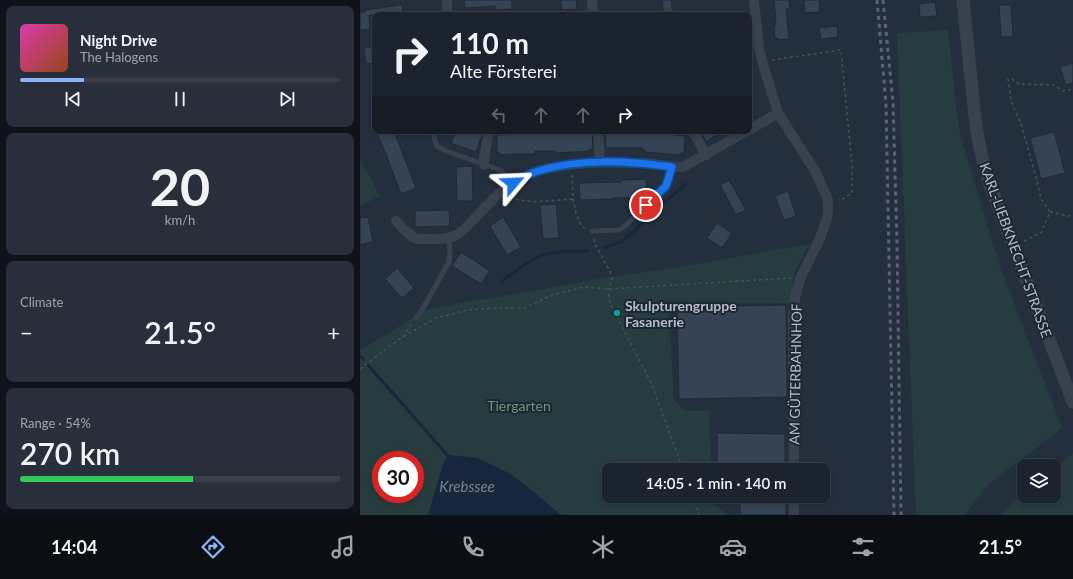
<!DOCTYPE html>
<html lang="en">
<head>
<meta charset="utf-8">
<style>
  :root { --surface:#1b232e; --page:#282f3a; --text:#f1f3f6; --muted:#a0a4aa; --line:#39404a; --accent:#8ab4f8 }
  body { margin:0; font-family:Lato,sans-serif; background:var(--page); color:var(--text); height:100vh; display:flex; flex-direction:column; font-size:15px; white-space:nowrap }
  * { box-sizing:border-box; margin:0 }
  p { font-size:13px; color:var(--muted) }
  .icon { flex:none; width:22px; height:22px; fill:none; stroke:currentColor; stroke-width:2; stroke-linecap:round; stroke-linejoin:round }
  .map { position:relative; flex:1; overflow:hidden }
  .sheet { display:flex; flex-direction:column; gap:6px; padding:6px; background:#0f1319; width:360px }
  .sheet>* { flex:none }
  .guide { position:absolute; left:12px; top:12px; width:380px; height:122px; border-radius:8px; box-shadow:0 2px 6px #0003,0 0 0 1px var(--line); background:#1b232e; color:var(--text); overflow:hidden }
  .tools { position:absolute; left:657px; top:459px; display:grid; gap:8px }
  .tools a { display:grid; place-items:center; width:44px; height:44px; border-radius:8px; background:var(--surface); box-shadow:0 2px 6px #0003,0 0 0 1px var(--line); font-size:20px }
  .speed { position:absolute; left:12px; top:451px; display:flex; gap:8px; font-size:20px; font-weight:700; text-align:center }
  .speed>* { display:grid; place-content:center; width:52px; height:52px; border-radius:50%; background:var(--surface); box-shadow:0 2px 6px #0003,0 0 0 1px var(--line); line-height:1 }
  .speed .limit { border:6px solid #d22; background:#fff; color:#111 }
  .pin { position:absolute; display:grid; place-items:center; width:34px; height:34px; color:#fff; margin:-17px; border:2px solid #fff; border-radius:50%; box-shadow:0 1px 4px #0007 }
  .me { position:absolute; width:44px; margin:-22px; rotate:64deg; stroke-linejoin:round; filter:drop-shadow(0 0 3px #0008) }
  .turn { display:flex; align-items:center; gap:14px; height:84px; padding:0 12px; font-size:18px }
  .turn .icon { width:52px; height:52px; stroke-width:2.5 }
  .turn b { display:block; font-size:28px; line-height:34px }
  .lanes { display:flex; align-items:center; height:38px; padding:0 12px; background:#0003; justify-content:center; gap:20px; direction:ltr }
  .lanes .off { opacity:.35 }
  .big { font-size:30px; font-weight:600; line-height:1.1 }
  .sheet .tile { flex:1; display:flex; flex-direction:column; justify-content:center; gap:6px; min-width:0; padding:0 14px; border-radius:8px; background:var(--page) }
  .sheet .dial { align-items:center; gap:0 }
  .dial b { font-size:52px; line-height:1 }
  .song { display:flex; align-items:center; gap:12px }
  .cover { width:48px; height:48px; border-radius:6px; background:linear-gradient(135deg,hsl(320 70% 55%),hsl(20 70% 35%)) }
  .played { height:4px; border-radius:2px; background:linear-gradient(90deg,var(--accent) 20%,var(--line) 20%) }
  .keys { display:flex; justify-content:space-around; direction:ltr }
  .heat { display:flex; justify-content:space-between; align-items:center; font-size:22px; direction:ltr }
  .charge { height:6px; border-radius:3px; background:linear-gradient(90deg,#34c759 54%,var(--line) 0) }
  .trip { position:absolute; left:242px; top:463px; width:228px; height:40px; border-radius:8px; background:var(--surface); box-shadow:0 2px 6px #0003,0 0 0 1px var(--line); font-weight:600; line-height:40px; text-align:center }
  .tabs { display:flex; height:64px; justify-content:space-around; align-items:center; background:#0b0e12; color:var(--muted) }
  .tabs .icon { width:28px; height:28px }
  .tabs .active { color:var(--accent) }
  .tabs b { font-size:18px; color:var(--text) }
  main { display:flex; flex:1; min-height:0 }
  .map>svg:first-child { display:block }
  .green { fill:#263c3f; fill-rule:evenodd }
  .water { fill:#17263c }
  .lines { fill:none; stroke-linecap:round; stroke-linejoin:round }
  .stream { stroke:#17263c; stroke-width:3 }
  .building { fill:#364354; stroke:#1f2835 }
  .path { stroke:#3f5557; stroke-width:1.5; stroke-dasharray:3 3; stroke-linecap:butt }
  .service { stroke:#38414e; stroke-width:5 }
  .minor { stroke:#38414e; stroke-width:10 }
  .tertiary { stroke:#38414e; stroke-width:13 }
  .rail { stroke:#5a6575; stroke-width:3; stroke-dasharray:4 4; stroke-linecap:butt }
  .route-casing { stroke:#114b97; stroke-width:10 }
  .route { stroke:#1a73e8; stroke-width:7 }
  .culture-dot { fill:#0f9aa8; stroke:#1d2633; stroke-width:1.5 }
  .labels { text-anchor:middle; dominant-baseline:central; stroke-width:4; stroke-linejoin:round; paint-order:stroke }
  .street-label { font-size:14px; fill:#b4bcc9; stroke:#1d2633 }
  .poi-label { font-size:14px; font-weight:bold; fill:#b4bcc9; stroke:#1d2633; text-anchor:start }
  .park-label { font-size:14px; fill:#6b9a76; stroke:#1d2633 }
  .water-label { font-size:15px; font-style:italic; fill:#6d86a8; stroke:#1d2633 }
</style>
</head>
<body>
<main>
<section class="sheet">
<div class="tile">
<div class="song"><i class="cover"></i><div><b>Night Drive</b><p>The Halogens</p></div></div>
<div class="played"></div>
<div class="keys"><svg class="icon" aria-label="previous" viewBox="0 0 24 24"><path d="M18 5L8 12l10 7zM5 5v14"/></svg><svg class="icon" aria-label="pause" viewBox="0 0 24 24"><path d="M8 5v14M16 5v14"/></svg><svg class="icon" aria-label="next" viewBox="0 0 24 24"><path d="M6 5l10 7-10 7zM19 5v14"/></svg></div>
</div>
<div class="tile dial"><b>20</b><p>km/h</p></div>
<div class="tile"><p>Climate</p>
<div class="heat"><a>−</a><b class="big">21.5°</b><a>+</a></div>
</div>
<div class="tile"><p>Range · 54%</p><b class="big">270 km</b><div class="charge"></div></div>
</section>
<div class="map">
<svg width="713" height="515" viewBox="0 0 713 515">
  <rect width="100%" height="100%" fill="#242f3e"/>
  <path class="green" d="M 588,30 L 597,115 L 601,138 L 639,264 L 702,428 L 628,485 L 605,515 L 556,515 L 537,33 Z
    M 0,159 L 20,196 L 0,206 Z
    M 449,244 L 434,273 L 431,303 L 309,304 L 314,401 L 326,411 L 349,411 L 351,470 L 249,470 L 249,496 L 352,496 L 352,503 L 369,515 L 0,515 L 0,349 L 1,350 L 66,310 L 113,300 L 127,299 L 243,278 L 314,268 ZM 21,460 L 55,460 L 55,494 L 21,494 Z
    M 713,453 L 713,515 L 640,515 L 664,491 L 664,496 L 694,496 L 694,468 Z"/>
  <path class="water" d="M 88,455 L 117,458 L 149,473 L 174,492 L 201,515 L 68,515 L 82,467 Z"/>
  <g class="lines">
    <path class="stream" d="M 244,248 L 262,241 L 273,232 L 295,210 L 326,184
      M 141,282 L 161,267 L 181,255 L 205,251 L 228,251
      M 0,356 L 3,359
      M 8,365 L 90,458"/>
  </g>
  <path class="building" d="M 104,0 L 152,0 L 152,9 L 135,10 L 135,6 L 105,8 Z
    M 201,0 L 216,0 L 217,9 L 202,10 Z
    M 302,0 L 311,0 L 313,15 L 304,15 Z
    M 414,0 L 429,0 L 430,9 L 426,9 L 429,39 L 418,40 L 418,38 L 415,39 L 414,26 L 415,26 L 415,22 L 416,22 Z
    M 444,0 L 459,0 L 460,12 L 445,13 Z
    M 575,2 L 577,16 L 560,17 L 559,4 Z
    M 42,5 L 43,15 L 9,15 L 10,29 L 0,30 L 0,12 L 5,12 L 5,10 Z
    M 639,5 L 651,5 L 653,37 L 641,37 Z
    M 477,26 L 478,37 L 461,39 L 459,28 Z
    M 15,42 L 15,63 L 6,64 L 4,47 L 11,47 Z
    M 713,63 L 713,83 L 706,85 L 700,67 Z
    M 16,131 L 34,131 L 56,188 L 41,194 L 26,154 Z
    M 96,131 L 112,131 L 122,135 L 116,152 L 91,143 Z
    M 245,131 L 271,131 L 325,136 L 324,153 L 320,153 L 320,155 L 285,152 L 285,150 L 283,150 L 283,148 L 246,148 L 245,132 Z
    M 340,131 L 365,131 L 346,141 Z
    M 232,132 L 233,149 L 230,149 L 230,151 L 195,153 L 195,151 L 175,151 L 175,154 L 151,154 L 140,155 L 140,153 L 137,153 L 137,135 Z
    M 694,132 L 705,173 L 681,179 L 670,138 Z
    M 112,166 L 113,201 L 97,201 L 96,167 Z
    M 286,179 L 287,197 L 252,198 L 252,199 L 220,200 L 219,183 L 262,182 L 262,180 Z
    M 369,180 L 386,210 L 376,215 L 360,185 Z
    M 428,191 L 436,216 L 424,220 L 415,196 Z
    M 196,204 L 199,238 L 183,239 L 180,205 Z
    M 89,210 L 90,226 L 55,227 L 55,211 Z
    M 8,217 L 13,242 L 0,245 L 0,218 Z
    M 143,217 L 161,247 L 147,255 L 130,226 Z
    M 357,223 L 372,233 L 362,248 L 347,238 Z
    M 101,252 L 130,271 L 121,284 L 92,266 Z
    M 37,268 L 54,288 L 42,298 L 25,279 Z
    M 426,305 L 427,397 L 319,399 L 317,307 Z
    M 357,433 L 425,434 L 425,468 L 357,468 Z
    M 380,496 L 426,496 L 426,515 L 380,515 Z"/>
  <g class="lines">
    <path class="path" d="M 412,60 L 481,50 L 492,165 L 492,193 L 483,199 L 478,200
      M 212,175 L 213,199 L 216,213 L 222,227 L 225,228
      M 150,197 C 169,205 192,200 213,199
      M 690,212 L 709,216 L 713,214
      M 234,239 L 235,244 L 250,271 L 252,280 L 248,289 L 250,303 L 292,385 L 323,470
      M 664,241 L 681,233 L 690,212 L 681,199 L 677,181 L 667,145 L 661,124 L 651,101 L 648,79 L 652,79 L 659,84 L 694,85 L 703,91 L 713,89
      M 43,337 L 52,323
      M 0,369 L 41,338 L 76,318 L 107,310 L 137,308 L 164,308 L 192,295 L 224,287 L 248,289 L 431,278
      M 333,496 L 339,515"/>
    <path class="service" d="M 74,131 L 74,138 L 77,146 L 86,151 L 140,170 L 153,183
      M 232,231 L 259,230 L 266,225 L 306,186 L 312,167
      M 56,318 L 62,310 L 89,262 L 90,252 L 89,238"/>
    <path class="minor" d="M 232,0 L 233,15
      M 394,0 L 399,48 L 402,61 L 418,113 L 455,171 L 463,188 L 468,200 L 468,209 L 467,218 L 460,238 L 441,277 L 436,293 L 433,314 L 434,470
      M 87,15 L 87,0
      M 389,130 L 418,113
      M 238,131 L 240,162
      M 333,131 L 346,155
      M 124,165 L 124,158 L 129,131
      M 36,221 C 41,227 50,236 57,239 C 59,239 63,239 66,239 C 76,239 89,240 98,234 C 106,229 111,221 118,215 C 135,196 153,178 178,171 C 213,161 248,162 284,163 C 297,164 310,167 323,167 L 387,131
      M 434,496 L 434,515"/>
    <path class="tertiary" d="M 603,0 L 614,108 L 617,132 L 621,153 L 629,182 L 713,402"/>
    <path class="rail" d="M 517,0 L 526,104 L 534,515
      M 523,0 L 533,102 L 537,243 L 541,515"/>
  </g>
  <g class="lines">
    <defs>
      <path id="route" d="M 153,183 C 161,178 169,174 178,171 C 221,158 268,161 312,167 L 306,186 L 286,205"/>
    </defs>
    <use href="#route" class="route-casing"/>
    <use href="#route" class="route"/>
  </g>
  <circle class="culture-dot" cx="257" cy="313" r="4"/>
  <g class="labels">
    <g class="street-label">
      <text transform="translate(656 250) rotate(70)">KARL-LIEBKNECHT-STRASSE</text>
      <text transform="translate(435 374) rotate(-89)">AM GÜTERBAHNHOF</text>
    </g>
    <g class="poi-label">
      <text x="265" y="305">Skulpturengruppe<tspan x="265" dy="16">Fasanerie</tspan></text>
    </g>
    <g class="park-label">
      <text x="159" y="405">Tiergarten</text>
    </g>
    <g class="water-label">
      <text x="107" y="486">Krebssee</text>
    </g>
  </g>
</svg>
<div class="tools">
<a><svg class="icon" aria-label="layers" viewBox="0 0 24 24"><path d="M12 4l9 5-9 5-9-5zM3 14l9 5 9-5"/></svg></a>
</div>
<div class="speed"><div class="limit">30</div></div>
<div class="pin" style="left:286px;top:205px;background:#d93025"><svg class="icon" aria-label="arrive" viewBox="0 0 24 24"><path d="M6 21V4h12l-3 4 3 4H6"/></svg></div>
<svg class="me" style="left:153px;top:183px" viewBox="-20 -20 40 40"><path d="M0-17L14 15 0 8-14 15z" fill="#1a73e8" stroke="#fff" stroke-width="4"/></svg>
<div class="trip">14:05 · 1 min · 140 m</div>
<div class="guide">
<div class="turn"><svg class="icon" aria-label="right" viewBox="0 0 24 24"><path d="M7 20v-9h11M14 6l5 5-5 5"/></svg><div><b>110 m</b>Alte Försterei</div></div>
<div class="lanes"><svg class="icon off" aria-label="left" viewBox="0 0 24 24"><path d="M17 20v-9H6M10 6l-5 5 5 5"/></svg><svg class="icon off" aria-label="ahead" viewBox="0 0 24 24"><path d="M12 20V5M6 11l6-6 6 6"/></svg><svg class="icon off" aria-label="ahead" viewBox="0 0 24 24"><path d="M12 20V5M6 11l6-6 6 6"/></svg><svg class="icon" aria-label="right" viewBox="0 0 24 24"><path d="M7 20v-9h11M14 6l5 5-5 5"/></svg></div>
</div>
</div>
</main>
<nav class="tabs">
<b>14:04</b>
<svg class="icon active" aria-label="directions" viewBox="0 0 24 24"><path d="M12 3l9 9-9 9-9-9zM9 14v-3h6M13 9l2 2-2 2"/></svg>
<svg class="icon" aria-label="music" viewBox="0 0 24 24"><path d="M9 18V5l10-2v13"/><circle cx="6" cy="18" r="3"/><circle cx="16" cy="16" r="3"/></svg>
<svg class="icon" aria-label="phone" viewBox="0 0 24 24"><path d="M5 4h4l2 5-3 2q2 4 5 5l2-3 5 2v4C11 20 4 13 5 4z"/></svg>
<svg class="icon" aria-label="climate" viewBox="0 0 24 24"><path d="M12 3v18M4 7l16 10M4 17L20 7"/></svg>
<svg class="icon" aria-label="car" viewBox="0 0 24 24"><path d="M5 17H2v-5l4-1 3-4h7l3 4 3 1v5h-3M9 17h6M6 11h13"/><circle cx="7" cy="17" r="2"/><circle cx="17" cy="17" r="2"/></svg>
<svg class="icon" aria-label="filters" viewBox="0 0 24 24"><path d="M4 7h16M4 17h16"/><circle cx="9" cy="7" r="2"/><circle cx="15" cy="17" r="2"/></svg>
<b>21.5°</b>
</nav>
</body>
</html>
